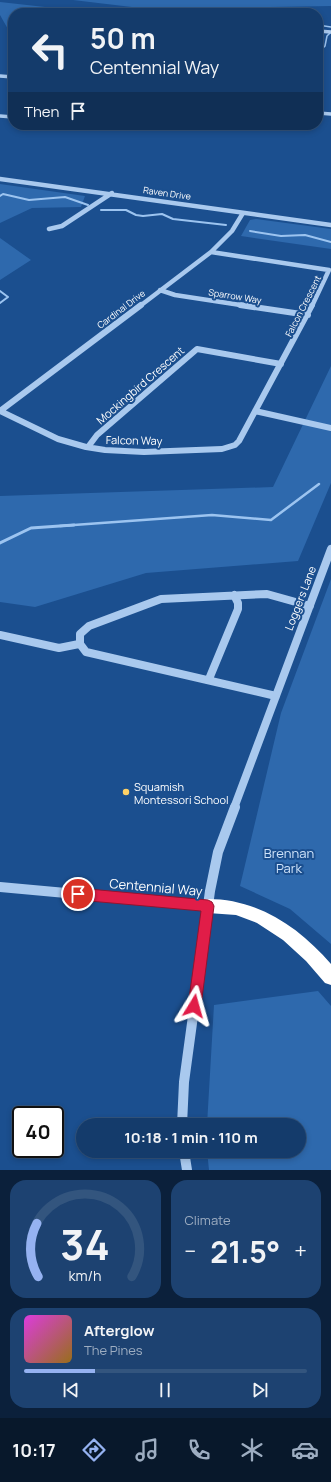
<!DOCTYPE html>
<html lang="en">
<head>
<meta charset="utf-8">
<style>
  :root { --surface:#143b6b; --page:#1d4271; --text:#f1f3f6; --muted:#9dadc1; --line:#33557e; --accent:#95b2f1 }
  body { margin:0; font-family:Manrope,sans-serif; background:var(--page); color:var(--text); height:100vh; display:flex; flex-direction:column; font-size:15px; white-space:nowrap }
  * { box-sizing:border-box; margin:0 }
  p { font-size:13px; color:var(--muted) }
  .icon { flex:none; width:22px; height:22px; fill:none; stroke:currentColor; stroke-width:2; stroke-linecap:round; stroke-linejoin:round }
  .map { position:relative; height:1170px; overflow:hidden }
  .details { display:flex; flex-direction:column; gap:10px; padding:10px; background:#0b203b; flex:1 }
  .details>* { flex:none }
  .banner { position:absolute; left:8px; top:8px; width:315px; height:122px; border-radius:16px; box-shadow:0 2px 6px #0003,0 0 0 1px var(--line); background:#143b6b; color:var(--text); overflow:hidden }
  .speed { position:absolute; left:12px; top:1106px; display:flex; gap:8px; font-size:20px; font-weight:700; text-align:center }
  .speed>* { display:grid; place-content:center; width:52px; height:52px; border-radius:50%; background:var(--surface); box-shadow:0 2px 6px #0003,0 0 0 1px var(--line); line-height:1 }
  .speed .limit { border:2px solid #111; border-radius:6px; background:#fff; color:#111 }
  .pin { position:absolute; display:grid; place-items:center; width:34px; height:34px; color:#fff; margin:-17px; border:2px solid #fff; border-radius:50%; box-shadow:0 1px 4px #0007 }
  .me { position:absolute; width:44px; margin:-22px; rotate:8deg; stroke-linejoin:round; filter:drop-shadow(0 0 3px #0008) }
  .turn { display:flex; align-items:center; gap:14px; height:84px; padding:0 16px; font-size:18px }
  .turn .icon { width:52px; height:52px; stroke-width:2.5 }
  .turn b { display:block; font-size:28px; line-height:34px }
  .then { display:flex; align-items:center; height:38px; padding:0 16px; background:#0003; gap:8px; font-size:15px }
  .big { font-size:30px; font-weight:700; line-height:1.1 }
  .details .tile { flex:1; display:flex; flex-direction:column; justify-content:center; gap:6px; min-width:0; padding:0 14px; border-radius:16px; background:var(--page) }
  .details .dial { align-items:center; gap:0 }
  .dial svg { height:104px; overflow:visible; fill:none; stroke:var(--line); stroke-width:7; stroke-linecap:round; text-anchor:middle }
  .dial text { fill:var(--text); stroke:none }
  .song { display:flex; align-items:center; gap:12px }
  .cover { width:48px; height:48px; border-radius:6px; background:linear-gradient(135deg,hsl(300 70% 55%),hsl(40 70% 35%)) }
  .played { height:4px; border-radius:2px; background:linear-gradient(90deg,var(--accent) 25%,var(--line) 25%) }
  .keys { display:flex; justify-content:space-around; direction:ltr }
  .heat { display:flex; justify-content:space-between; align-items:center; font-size:22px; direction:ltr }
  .details .tiles { flex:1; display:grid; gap:10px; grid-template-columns:1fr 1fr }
  .tile:last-child { grid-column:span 2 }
  .trip { position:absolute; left:76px; top:1118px; width:230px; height:40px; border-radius:20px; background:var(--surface); box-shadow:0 2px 6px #0003,0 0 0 1px var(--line); font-weight:700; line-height:40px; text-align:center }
  .dock { display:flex; height:64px; justify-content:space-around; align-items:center; background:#08182b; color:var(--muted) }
  .dock .icon { width:28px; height:28px }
  .dock .active { color:var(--accent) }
  .dock b { font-size:18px; color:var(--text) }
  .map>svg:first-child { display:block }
  .green { fill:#2e69ad }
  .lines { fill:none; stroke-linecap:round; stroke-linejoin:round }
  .stream-far3 { stroke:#9cc4f0; stroke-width:1.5 }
  .stream-far2 { stroke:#9cc4f0; stroke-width:2 }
  .stream-far1 { stroke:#9cc4f0; stroke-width:2.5 }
  .stream { stroke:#9cc4f0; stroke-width:3 }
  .minor-far4 { stroke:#a9c9ee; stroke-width:3.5 }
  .minor-far3 { stroke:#a9c9ee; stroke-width:4.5 }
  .minor-far2 { stroke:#a9c9ee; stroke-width:6 }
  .minor-far1 { stroke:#a9c9ee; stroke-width:8 }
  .minor { stroke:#a9c9ee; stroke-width:10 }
  .highway { fill:#fff; fill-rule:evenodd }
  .route { fill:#e11d48; stroke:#92132f }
  .poi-dot { fill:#ffd166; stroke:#1b4f8f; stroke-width:1.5 }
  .labels { text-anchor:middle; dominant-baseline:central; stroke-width:4; stroke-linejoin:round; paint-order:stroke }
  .far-street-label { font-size:9px; fill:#fff; stroke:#1b4f8f }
  .street-label { font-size:11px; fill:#fff; stroke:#1b4f8f }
  .poi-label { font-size:11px; fill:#fff; stroke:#1b4f8f; text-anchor:start }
  .near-park-label { font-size:13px; fill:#cfe3fa; stroke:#1b4f8f }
  .near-street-label { font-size:13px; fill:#fff; stroke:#1b4f8f }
</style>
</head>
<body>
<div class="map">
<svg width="331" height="1170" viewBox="0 0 331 1170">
  <rect width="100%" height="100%" fill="#1b4f8f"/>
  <path class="green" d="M 73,0 L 331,0 L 331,6 L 271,7 L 212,13 L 182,13 Z
    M 0,2 L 99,13 L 13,13 L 13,38 L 0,15 Z
    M 0,184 L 85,196 L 81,207 L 32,208 L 0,223 Z
    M 256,219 L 331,229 L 331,249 L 241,236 L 250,220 Z
    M 0,238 L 31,260 L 0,280 Z
    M 331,366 L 331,483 L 298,561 L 146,573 L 35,607 L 0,602 L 0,496 L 273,487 Z
    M 331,579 L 331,944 L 290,909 L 240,886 L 281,713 Z
    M 318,991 L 331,1006 L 331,1170 L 209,1170 L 207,1151 L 299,1151 L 299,1125 L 207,1125 L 214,1005 Z"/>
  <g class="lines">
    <path class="stream-far3" d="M 318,25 L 331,27
      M 318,53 L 325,46 L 327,36 L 330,33"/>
    <path class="stream-far2" d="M 0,196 L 3,194 L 29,200 L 65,197 L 88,205
      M 101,210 L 126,210 L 136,215 L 143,216 L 162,214 L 173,219 L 226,225
      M 250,231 L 281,236 L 305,235 L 331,242
      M 0,291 L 8,297 L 0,303"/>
    <path class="stream-far1" d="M 60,526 L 212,515 L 271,520 L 319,484"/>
    <path class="stream" d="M 0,543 L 31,528 L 74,525"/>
    <path class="minor-far4" d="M 318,31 L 331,32
      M 0,76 L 13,77
      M 318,113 L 331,114
      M 0,116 L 13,117"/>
    <path class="minor-far3" d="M 0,179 L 331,225
      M 49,229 L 62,226 L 112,193
      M 211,252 L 329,270 L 312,306
      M 160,290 L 175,295 L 247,306
      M 140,306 L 211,252 L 232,231 L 243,213"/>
    <path class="minor-far2" d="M 240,305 L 308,315
      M 0,411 L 58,439 L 86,447 L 105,450 L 144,452 L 222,449 L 235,445 L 239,441 L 312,305
      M 0,411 L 141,305
      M 255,411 L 331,428
      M 88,447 L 97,435 L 197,349 L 281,364"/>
    <path class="minor-far1" d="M 0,635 L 59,648 L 79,644
      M 209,679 L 238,609 L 238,603 L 234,595
      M 276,696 L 86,652 L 80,644 L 80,634 L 89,626 L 161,599 L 267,594 L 310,606
      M 234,808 L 331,549"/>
    <path class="minor" d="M 0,887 L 208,906
      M 182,1125 L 184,1082 L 210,891 L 218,852 L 235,807
      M 184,1151 L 187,1170"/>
    <path class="highway" d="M 208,899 C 258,899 299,927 331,964 L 331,985 L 325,983 L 306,961 L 283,940 L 257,923 L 236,915 L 208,913 L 202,911 L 200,906 L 202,901 Z"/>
  </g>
  <path class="route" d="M 78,888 L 208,900 L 212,902 L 214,906 L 201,1006 L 199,1010 L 194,1012 L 190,1010 L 188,1006 L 201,911 L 78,900 L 74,898 L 72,894 L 74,890 Z"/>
  <circle class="poi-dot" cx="126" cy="792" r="4"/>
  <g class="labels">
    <g class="far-street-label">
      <text transform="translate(167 193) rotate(8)">Raven Drive</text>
      <text transform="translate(235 296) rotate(9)">Sparrow Way</text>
      <text transform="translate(303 306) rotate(-63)">Falcon Crescent</text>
      <text transform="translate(121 309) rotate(-37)">Cardinal Drive</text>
    </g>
    <g class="street-label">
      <text transform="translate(140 385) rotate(-41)">Mockingbird Crescent</text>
      <text transform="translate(134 440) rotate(1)">Falcon Way</text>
      <text transform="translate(300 598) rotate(-69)">Loggers Lane</text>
    </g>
    <g class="poi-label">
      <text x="134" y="786">Squamish<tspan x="134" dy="13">Montessori School</tspan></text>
    </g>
    <g class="near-park-label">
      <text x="289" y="853">Brennan<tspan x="289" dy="15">Park</tspan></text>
    </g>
    <g class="near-street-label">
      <text transform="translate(156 887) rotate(5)">Centennial Way</text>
    </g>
  </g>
</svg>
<div class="speed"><div class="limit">40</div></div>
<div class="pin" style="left:78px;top:894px;background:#d93025"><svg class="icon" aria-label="arrive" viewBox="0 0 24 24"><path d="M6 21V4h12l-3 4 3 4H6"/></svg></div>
<svg class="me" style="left:194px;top:1006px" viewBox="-20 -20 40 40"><path d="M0-17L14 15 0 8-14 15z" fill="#e11d48" stroke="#fff" stroke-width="4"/></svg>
<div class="trip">10:18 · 1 min · 110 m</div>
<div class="banner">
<div class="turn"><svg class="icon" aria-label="left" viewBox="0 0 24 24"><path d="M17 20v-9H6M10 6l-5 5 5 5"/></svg><div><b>50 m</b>Centennial Way</div></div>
<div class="then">Then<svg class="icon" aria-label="arrive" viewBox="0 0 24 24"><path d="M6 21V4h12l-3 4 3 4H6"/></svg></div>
</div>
</div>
<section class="details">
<div class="tiles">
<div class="tile dial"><svg viewBox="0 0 100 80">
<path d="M14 69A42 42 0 1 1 86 69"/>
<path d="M14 69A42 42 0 0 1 13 28" stroke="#95b2f1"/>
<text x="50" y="56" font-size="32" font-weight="700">34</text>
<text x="50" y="72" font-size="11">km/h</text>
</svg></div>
<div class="tile"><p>Climate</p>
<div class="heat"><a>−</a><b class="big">21.5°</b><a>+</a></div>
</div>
<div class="tile">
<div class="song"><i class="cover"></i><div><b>Afterglow</b><p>The Pines</p></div></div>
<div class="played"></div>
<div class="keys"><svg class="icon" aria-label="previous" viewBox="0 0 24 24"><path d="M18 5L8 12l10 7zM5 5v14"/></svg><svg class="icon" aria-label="pause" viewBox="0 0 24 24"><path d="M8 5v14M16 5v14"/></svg><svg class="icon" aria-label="next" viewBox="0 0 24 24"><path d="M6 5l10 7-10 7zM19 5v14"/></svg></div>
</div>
</div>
</section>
<nav class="dock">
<b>10:17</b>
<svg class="icon active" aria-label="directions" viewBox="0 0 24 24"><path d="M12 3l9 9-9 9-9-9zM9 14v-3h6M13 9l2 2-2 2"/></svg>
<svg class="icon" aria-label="music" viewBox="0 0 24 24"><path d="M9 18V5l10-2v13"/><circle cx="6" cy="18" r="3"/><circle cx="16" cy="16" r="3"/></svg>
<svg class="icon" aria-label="phone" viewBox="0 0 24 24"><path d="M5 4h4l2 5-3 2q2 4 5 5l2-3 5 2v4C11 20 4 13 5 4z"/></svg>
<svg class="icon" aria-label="climate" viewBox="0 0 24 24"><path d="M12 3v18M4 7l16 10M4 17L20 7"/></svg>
<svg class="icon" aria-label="car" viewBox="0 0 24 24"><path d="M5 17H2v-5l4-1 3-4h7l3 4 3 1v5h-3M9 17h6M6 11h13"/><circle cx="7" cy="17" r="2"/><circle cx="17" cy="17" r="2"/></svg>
</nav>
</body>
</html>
